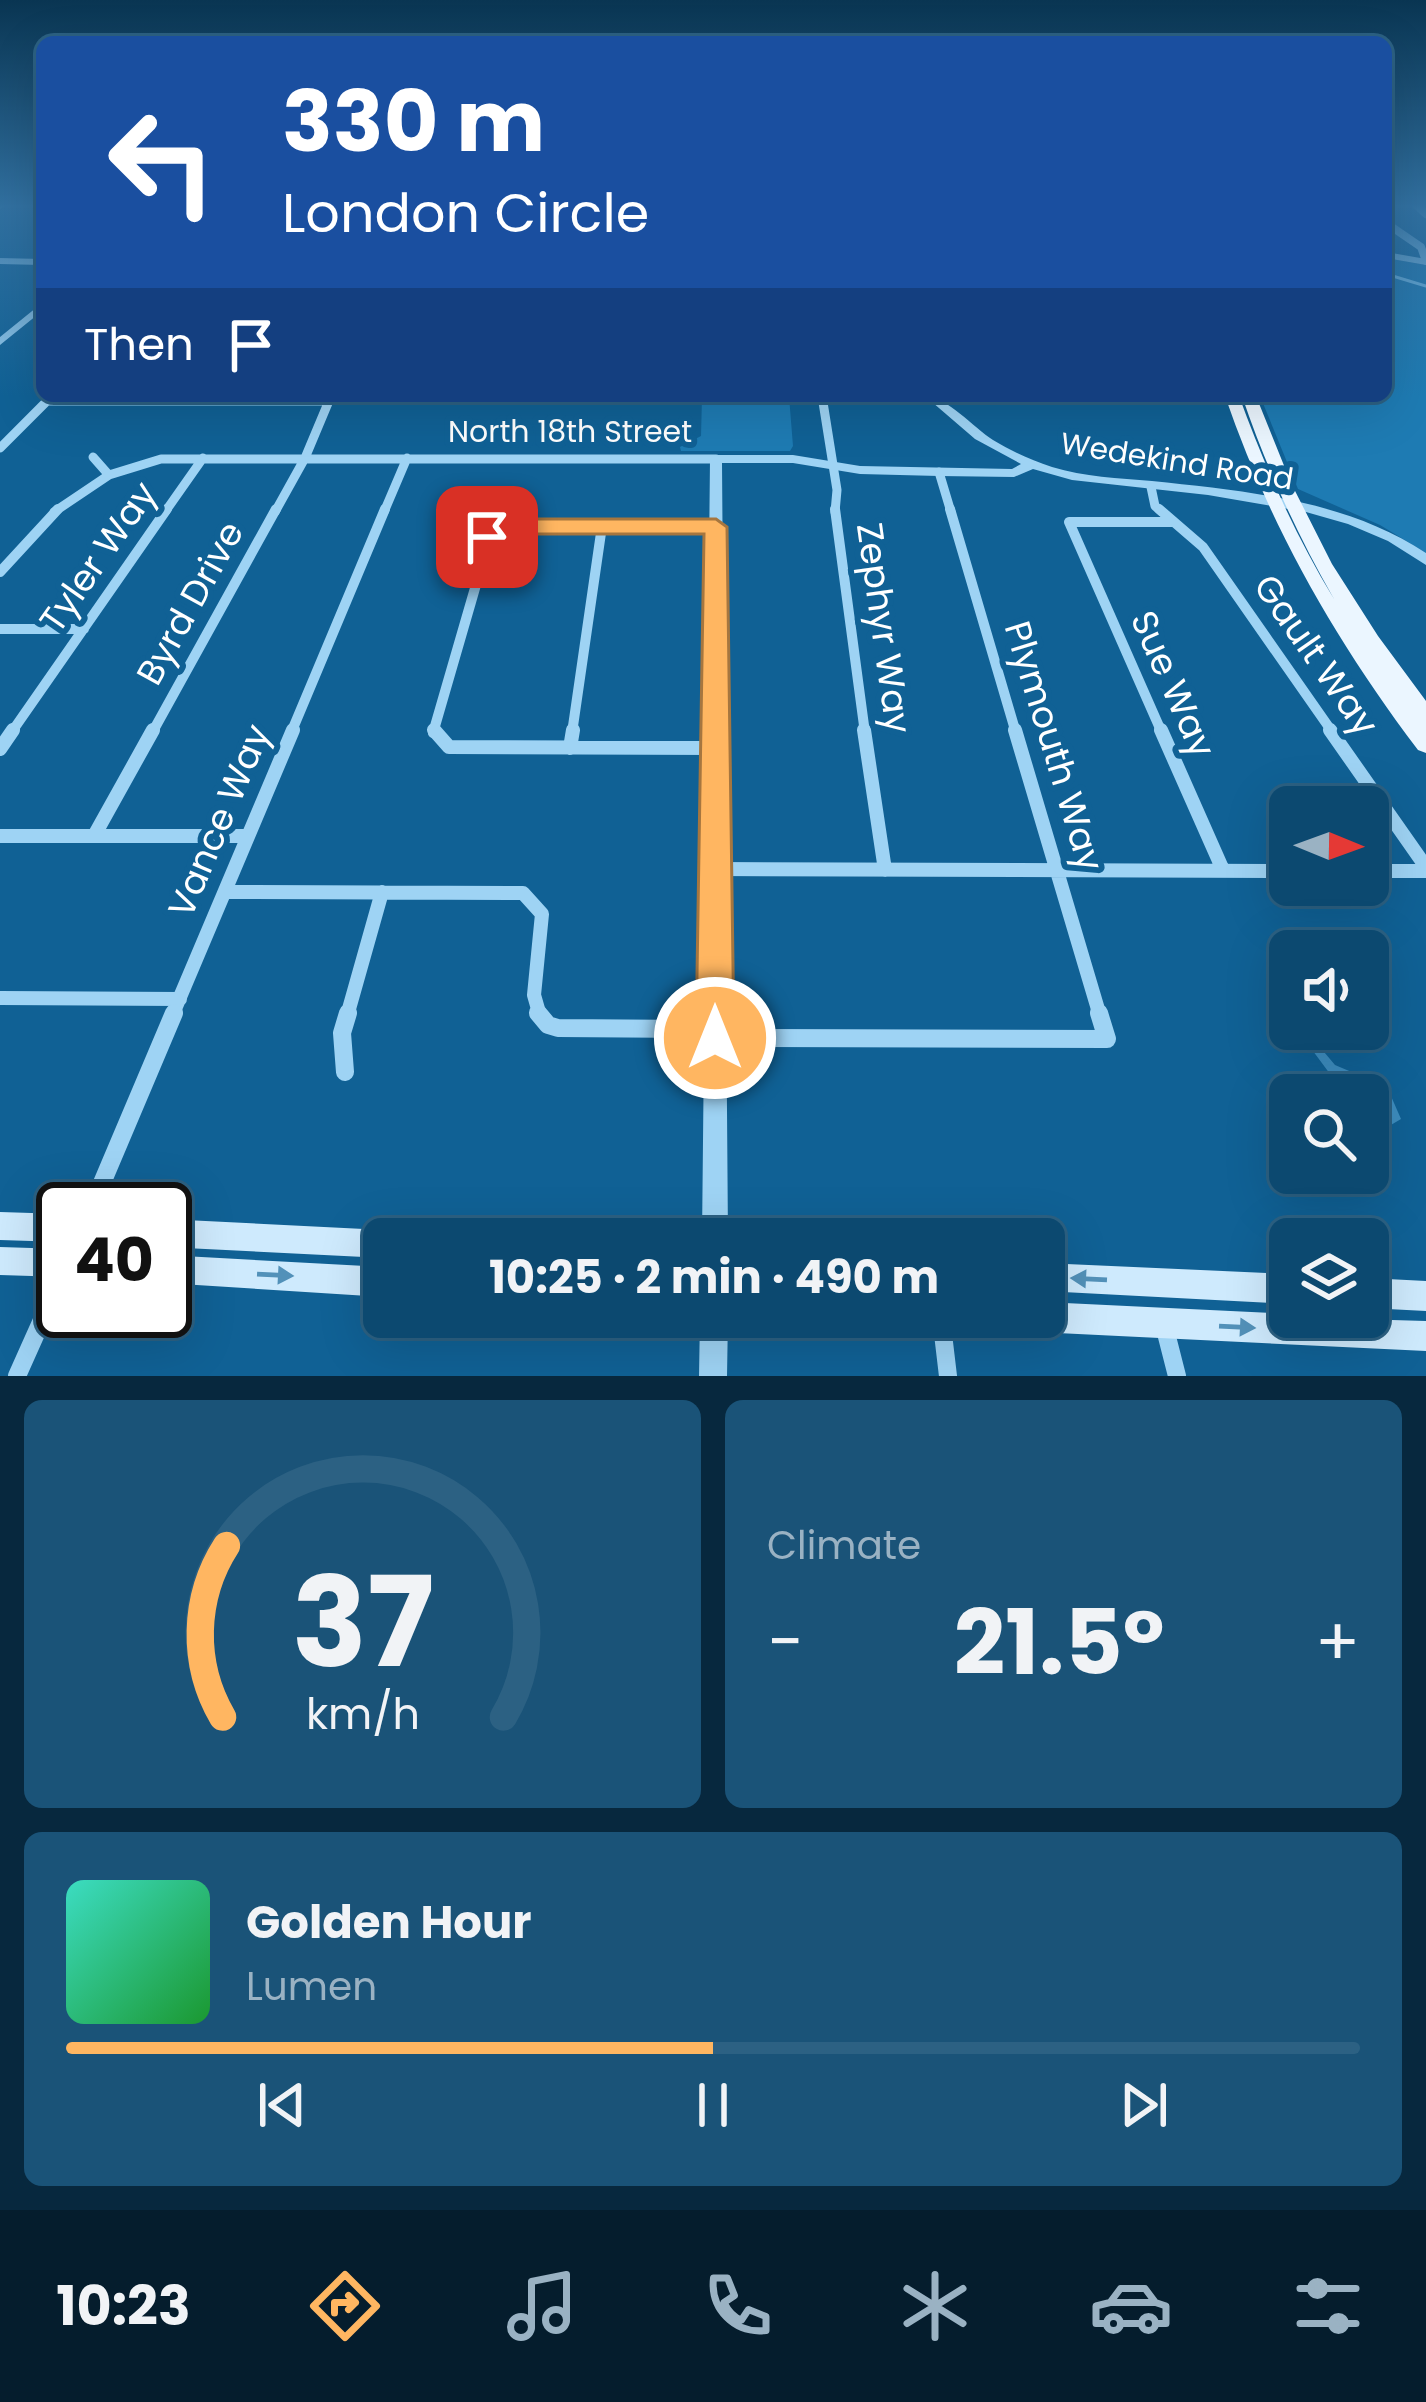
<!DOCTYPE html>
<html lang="en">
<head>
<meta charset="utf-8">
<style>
  :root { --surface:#0c4970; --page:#1a5378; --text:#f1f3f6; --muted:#9ab2c3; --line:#2c6183; --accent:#ffb661 }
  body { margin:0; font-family:Poppins,sans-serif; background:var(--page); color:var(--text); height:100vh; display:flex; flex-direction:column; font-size:45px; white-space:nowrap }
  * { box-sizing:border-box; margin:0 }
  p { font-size:39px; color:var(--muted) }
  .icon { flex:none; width:66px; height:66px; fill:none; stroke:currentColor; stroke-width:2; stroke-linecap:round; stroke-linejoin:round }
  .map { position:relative; height:1376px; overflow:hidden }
  .side { display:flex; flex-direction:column; gap:24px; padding:24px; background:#07283e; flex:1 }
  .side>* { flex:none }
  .top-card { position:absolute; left:36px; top:36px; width:1356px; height:366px; border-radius:18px; box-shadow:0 12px 48px #0002,0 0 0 3px var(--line); background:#1a4fa0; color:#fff; overflow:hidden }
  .needle { width:78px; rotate:91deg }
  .buttons { position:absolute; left:1269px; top:786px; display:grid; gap:24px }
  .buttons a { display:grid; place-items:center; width:120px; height:120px; border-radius:18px; background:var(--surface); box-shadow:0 12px 48px #0002,0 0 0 3px var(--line); font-size:60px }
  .speed { position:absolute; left:36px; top:1182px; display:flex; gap:24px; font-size:60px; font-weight:700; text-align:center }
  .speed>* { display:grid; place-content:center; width:156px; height:156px; border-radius:50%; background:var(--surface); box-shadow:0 12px 48px #0002,0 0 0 3px var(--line); line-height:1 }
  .speed .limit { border:6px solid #111; border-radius:18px; background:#fff; color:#111 }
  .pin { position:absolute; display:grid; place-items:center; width:102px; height:102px; color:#fff; margin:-51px; border-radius:24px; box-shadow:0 6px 18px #0006 }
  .me { position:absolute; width:132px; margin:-66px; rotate:0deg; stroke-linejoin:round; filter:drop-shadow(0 0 9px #0008) }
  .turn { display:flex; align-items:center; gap:42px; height:252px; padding:0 48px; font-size:54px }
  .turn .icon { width:156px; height:156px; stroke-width:2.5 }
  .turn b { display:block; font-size:84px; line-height:102px }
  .then { display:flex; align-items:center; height:114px; padding:0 48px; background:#0003; gap:24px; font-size:45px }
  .big { font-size:90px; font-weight:700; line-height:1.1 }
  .side .tile { flex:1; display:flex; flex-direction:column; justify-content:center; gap:18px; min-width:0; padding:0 42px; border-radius:18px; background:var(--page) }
  .side .dial { align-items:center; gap:0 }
  .dial svg { height:312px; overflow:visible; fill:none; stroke:var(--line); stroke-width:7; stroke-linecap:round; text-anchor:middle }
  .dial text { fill:var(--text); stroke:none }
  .song { display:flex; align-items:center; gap:36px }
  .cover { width:144px; height:144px; border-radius:18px; background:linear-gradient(135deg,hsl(170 70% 55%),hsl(130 70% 35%)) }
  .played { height:12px; border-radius:6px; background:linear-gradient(90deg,var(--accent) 50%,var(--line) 50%) }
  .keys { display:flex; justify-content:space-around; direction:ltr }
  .heat { display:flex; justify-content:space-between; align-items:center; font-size:66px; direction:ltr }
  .side .tiles { flex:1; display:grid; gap:24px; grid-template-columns:1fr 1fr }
  .tile:last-child { grid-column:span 2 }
  .trip { position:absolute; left:363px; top:1218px; width:702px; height:120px; border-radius:18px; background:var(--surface); box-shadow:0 12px 48px #0002,0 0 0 3px var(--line); font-weight:700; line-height:120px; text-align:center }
  .tabs { display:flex; height:192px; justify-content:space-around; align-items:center; background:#051d2d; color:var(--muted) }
  .tabs .icon { width:84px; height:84px }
  .tabs .selected { color:var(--accent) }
  .tabs b { font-size:54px; color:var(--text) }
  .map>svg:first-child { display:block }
  .green { fill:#1e7bb3 }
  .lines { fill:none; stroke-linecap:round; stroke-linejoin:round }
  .stream { stroke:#8fd1f8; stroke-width:3 }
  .building { fill:#3d8dbf }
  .minor-far4 { stroke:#9ed3f4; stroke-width:8 }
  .minor-far3 { stroke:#9ed3f4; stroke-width:9 }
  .minor-far2 { stroke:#9ed3f4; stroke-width:10 }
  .minor-far1 { stroke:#9ed3f4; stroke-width:14 }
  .minor { stroke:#9ed3f4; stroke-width:18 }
  .tertiary { fill:#9ed3f4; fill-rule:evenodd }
  .secondary { fill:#ceeafd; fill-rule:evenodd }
  .primary { fill:#ebf6ff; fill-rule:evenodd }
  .oneway { fill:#5291b9 }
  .route { fill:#ffb661; stroke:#a6763f; stroke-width:3 }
  .labels { text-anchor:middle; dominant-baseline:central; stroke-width:12; stroke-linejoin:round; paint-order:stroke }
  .far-street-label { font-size:30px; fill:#fff; stroke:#106195 }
  .street-label { font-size:36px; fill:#fff; stroke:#106195 }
</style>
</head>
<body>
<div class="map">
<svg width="1426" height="1376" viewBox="0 0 1426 1376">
  <rect width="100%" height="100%" fill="#106195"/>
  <path class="green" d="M 1386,258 L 1426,265 L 1426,553 L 1380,525 L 1298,489 L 1260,396 L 1386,396 Z
    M 657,396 L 789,396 L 793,446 L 790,451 L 681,451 L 680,447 L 701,436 L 702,397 Z"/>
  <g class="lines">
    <path class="stream" d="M 1386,274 L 1426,286"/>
  </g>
  <path class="building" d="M 1319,1046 L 1335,1065 L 1387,1087 L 1401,1119 L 1374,1135 L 1368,1130 L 1368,1095 L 1316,1095 L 1311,1084 L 1330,1074 L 1313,1051 Z"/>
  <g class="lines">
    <path class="minor-far4" d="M 1415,204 L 1426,214
      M 1386,223 L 1421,247 L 1426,261"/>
    <path class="minor-far3" d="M 822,396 L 837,490 L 835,512
      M 0,448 L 47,401 L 329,401
      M 93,457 L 108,474
      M 939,472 L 951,512
      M 1151,487 L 1155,506 L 1162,512
      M 54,512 L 109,475 L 161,459 L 716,459
      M 165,512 L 203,458
      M 275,512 L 305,458 L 331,396
      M 384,512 L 407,458"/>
    <path class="minor-far2" d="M 835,509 L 865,733
      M 950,509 L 1016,733
      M 1159,509 L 1203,547 L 1333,733
      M 0,572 L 58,509
      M 0,629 L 84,629
      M 11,733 L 167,509
      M 152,733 L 276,509
      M 291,733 L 385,509
      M 433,733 L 491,533 L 509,526 L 715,527
      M 572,733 L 602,526
      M 1162,733 L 1069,522 L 1173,522"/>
    <path class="minor-far1" d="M 434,730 L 449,747 L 715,748
      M 864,730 L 885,870
      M 1015,730 L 1100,1016
      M 1161,730 L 1223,870
      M 1330,730 L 1426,867
      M 570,748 L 573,730
      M 0,749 L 13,730
      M 0,836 L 248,836
      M 94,836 L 153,730
      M 715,869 L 1290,871
      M 1368,871 L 1426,871
      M 225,892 L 523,893 L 542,914 L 534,995 L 540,1016
      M 0,998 L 180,999
      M 172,1016 L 293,730
      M 347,1016 L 382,892"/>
    <path class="minor" d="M 538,1013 L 548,1025 L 558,1028 L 694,1029 L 715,1038 L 1107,1039 L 1099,1013
      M 345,1072 L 342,1033 L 348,1013
      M 91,1209 L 174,1013
      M 941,1317 L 948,1376
      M 1164,1325 L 1177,1376
      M 17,1376 L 63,1273"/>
    <path class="tertiary" d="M 1386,252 L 1426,259 L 1426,265 L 1386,258 Z
      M 0,258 L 42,259 L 42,265 L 0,264 Z
      M 42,303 L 42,311 L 0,345 L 0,337 Z
      M 925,396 C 946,396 974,428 993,440 C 1011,451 1031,460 1052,467 C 1084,477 1119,478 1152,481 C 1246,491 1346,500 1426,553 L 1426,565 L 1388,541 L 1348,524 L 1306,512 L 1208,495 L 1072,480 L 1033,469 L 1014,477 L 939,476 L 860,474 L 793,463 L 722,463 L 728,1239 L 702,1239 L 710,459 L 716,455 L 793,455 L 860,466 L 1012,469 L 1021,464 L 975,439 Z
      M 700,1317 L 728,1317 L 727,1376 L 699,1376 Z"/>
    <path class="secondary" d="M 0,204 L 7,204 L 0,209 Z
      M 0,1212 L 63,1214 L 63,1242 L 0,1240 Z
      M 165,1219 L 384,1230 L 394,1234 L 396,1239 L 384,1239 L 384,1258 L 165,1247 Z
      M 0,1247 L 63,1249 L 63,1277 L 0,1275 Z
      M 165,1255 L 384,1267 L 384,1297 L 165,1283 Z
      M 1044,1263 L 1290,1274 L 1290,1304 L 1044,1291 Z
      M 1368,1278 L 1426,1281 L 1426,1311 L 1368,1308 Z
      M 1044,1302 L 1290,1314 L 1290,1317 L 1426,1321 L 1426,1351 L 1037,1332 L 1026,1328 L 1022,1317 L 1044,1317 Z"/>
    <path class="primary" d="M 1225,396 L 1239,396 C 1265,467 1295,535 1334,599 C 1297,534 1266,467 1242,396 L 1256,396 L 1291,483 L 1332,564 L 1378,636 L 1426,701 L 1426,753 L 1418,750 C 1335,640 1270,527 1225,396 Z"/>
  </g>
  <defs><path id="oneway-solid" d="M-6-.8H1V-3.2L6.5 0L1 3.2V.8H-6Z" transform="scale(3)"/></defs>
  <g class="oneway">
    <use href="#oneway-solid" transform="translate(275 1275) rotate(3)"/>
    <use href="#oneway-solid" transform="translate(1089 1279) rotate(-177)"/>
    <use href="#oneway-solid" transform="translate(1237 1327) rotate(3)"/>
  </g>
  <linearGradient id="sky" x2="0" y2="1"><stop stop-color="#093552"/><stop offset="0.52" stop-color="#3170a0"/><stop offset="1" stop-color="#3170a0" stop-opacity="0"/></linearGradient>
  <rect width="1426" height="396" fill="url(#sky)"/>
  <path class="route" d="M 509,519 L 716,519 L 727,527 L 734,1038 L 728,1051 L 715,1057 L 702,1051 L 696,1038 L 704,534 L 513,534 L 487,545 L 479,543 L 479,532 Z"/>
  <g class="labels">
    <g class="far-street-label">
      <text x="570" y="431">North 18th Street</text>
      <text transform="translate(1177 461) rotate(9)">Wedekind Road</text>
    </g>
    <g class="street-label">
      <text transform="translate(98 557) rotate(-55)">Tyler Way</text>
      <text transform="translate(190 603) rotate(-61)">Byrd Drive</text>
      <text transform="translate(884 628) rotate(82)">Zephyr Way</text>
      <text transform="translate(1316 655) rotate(55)">Gault Way</text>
      <text transform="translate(1173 684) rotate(66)">Sue Way</text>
      <text transform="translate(1054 746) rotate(73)">Plymouth Way</text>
      <text transform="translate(219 821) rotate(-67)">Vance Way</text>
    </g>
  </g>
</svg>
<div class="buttons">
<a><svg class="needle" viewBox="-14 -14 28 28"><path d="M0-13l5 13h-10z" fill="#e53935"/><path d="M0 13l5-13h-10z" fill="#9ab2c3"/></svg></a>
<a><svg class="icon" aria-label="sound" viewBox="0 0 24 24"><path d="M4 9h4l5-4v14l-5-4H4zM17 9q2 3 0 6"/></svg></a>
<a><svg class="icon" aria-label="search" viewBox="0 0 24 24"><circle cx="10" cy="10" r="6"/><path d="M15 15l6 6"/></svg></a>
<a><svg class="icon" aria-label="layers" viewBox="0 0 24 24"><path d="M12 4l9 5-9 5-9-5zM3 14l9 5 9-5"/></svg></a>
</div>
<div class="speed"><div class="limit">40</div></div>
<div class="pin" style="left:487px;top:537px;background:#d93025"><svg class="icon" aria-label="arrive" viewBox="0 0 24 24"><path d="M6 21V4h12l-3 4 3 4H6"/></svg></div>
<svg class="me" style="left:715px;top:1038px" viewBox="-20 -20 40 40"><circle r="17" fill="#ffb661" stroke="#fff" stroke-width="3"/><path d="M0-11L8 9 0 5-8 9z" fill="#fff"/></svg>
<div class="trip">10:25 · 2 min · 490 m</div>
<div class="top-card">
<div class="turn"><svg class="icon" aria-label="left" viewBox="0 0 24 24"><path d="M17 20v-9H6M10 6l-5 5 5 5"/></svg><div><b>330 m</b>London Circle</div></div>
<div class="then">Then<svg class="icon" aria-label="arrive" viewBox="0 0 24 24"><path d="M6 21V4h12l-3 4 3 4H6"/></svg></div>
</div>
</div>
<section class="side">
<div class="tiles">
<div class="tile dial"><svg viewBox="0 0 100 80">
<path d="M14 69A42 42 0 1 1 86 69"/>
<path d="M14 69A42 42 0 0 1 15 25" stroke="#ffb661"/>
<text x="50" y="56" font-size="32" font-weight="700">37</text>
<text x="50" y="72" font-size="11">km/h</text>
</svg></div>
<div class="tile"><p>Climate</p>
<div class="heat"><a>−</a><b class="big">21.5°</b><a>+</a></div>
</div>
<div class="tile">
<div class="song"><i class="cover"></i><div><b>Golden Hour</b><p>Lumen</p></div></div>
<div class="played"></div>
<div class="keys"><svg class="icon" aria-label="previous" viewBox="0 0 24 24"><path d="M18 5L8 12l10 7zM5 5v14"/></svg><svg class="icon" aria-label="pause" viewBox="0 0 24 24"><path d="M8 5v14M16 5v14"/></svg><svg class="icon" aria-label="next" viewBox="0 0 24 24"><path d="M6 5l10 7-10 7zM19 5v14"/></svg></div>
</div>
</div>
</section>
<nav class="tabs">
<b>10:23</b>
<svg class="icon selected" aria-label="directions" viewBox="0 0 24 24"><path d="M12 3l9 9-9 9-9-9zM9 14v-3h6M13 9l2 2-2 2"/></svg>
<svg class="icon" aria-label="music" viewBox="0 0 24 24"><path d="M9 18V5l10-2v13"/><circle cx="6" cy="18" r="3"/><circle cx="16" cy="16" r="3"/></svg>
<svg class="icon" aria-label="phone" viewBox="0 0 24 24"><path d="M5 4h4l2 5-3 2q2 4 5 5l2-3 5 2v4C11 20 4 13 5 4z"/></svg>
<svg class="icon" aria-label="climate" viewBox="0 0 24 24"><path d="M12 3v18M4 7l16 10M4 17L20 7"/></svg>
<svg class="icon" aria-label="car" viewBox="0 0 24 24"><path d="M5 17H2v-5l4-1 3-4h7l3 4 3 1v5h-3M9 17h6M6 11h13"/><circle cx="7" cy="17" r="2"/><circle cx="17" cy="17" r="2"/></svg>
<svg class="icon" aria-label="filters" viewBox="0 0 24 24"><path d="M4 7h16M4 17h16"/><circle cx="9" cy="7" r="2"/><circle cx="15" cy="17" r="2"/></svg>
</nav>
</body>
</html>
